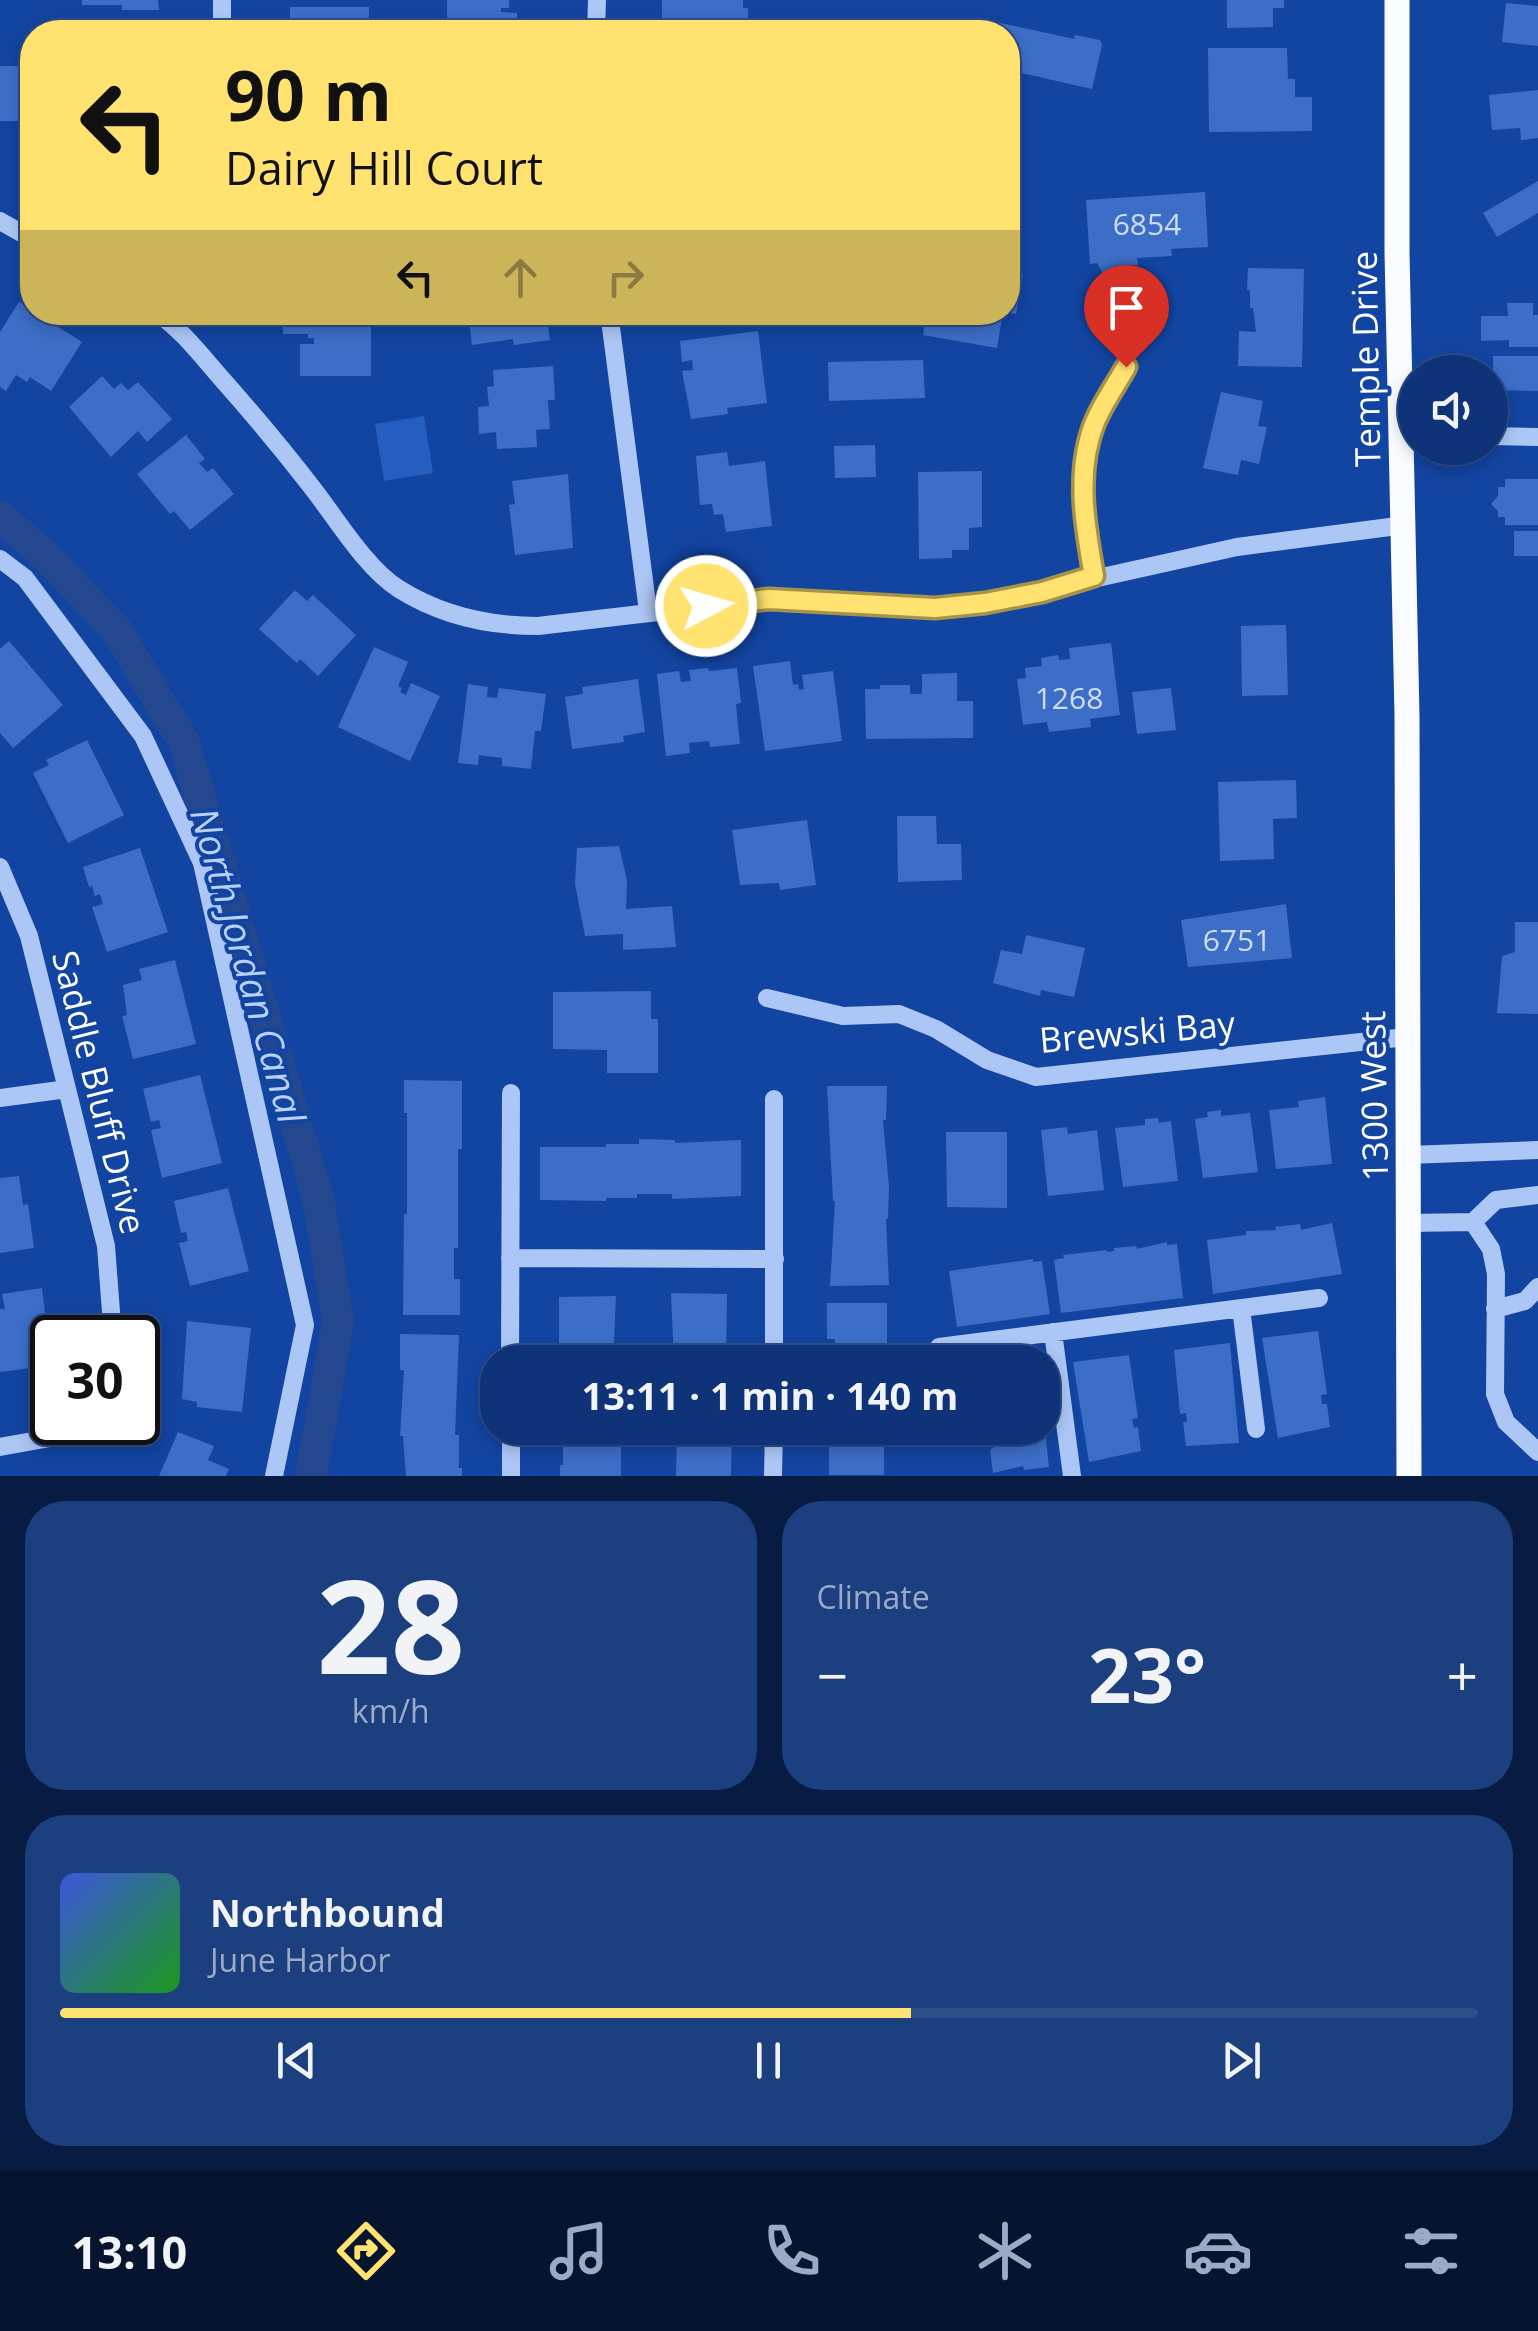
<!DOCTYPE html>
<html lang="en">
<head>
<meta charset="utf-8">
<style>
  :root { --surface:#0e3379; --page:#1c3f80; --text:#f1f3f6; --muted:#9baac6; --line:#2e4e8a; --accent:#ffe270 }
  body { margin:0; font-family:"Open Sans",sans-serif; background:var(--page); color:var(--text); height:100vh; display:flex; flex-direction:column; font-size:38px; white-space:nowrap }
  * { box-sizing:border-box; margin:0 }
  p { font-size:32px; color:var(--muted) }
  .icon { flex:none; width:55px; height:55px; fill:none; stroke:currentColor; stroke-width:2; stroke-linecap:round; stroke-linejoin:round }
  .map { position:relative; height:1476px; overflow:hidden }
  .panel { display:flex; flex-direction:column; gap:25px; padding:25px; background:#081c43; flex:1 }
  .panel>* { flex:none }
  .top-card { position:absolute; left:20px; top:20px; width:1000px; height:305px; border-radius:40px; box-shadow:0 5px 15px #0003,0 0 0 2px var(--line); background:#ffe270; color:#111; overflow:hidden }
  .fabs { position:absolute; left:1398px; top:355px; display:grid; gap:20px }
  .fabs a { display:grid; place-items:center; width:110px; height:110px; border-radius:50%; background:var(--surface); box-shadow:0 5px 15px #0003,0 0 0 2px var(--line); font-size:50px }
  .speed { position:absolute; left:30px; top:1315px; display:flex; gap:20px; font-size:50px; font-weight:700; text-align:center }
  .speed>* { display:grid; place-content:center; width:130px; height:130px; border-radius:50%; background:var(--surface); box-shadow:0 5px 15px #0003,0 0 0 2px var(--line); line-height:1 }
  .speed .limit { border:5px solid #111; border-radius:15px; background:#fff; color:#111 }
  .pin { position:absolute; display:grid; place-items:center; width:85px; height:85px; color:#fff; margin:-102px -42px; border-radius:50% 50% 50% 0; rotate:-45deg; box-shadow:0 0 10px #0007 }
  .pin .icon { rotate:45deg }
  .me { position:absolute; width:110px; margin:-55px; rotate:84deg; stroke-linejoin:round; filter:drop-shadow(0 0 8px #0008) }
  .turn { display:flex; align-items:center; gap:35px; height:210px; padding:0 40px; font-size:45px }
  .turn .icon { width:130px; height:130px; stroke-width:2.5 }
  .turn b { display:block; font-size:70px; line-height:85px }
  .lanes { display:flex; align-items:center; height:95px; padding:0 40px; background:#0003; justify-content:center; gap:50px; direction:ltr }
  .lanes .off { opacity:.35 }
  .big { font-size:75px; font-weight:700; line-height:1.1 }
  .panel .tile { flex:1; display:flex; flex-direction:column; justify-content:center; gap:15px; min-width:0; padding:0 35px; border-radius:40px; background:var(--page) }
  .panel .dial { align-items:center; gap:0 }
  .dial b { font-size:130px; line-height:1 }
  .song { display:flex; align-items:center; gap:30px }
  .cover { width:120px; height:120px; border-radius:15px; background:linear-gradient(135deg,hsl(230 70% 55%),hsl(120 70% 35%)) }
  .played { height:10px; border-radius:5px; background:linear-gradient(90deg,var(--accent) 60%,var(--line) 60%) }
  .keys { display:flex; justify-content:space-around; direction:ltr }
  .heat { display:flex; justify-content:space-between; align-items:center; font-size:55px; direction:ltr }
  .panel .tiles { flex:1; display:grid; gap:25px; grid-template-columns:1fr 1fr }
  .tile:last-child { grid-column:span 2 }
  .trip { position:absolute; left:480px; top:1345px; width:580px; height:100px; border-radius:40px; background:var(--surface); box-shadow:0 5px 15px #0003,0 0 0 2px var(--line); font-weight:700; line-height:100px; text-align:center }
  .menu { display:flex; height:160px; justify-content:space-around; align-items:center; background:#061430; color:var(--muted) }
  .menu .icon { width:70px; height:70px }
  .menu .current { color:var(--accent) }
  .menu b { font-size:45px; color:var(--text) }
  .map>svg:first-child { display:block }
  .green { fill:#255ebf }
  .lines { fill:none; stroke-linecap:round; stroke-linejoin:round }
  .canal { stroke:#23488f; stroke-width:32 }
  .building { fill:#3c6ec8 }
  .minor { stroke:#acc6f5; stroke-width:18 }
  .major { stroke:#fafbff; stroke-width:25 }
  .route-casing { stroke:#a69349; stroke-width:25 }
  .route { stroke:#ffe270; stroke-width:18 }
  .labels { text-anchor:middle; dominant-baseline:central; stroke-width:8; stroke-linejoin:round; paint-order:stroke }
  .number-label { font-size:30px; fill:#cedbf1 }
  .street-label { font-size:35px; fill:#fff; stroke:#1244a1 }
  .water-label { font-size:38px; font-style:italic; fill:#b9d1fb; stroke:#1244a1 }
</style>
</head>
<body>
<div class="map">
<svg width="1538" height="1476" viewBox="0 0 1538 1476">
  <rect width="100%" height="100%" fill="#1244a1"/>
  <path class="green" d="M 424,416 L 433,473 L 384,481 L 375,424 Z"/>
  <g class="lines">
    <path class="canal" d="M 0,517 L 45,555 L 117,631 L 184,742 L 319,1202 L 338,1323 L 311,1476"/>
  </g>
  <path class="building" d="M 82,0 L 158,0 L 159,10 L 122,10 L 122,5 L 82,5 Z
    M 447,0 L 509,0 L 509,8 L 501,8 L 501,12 L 517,13 L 517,32 L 439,32 L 439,23 L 447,23 Z
    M 662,0 L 743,0 L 743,8 L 748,8 L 748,32 L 662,32 Z
    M 1227,0 L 1284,0 L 1284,8 L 1273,8 L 1273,27 L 1227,28 Z
    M 1506,3 L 1538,6 L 1538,46 L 1502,42 Z
    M 290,7 L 369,7 L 369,28 L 359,28 L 359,32 L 298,32 L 298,28 L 290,28 Z
    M 844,19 L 897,31 L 896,32 L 841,32 Z
    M 983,19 L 1074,39 L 1075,35 L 1100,40 L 1102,45 L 1092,89 L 1008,70 L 1008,32 L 980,32 Z
    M 1208,48 L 1287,48 L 1288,79 L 1295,79 L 1295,97 L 1312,97 L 1312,131 L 1209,132 Z
    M 0,66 L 22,66 L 21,121 L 0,121 Z
    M 1538,90 L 1538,138 L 1521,140 L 1520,128 L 1492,130 L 1489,95 Z
    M 1538,181 L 1538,213 L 1497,237 L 1483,213 Z
    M 1205,192 L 1208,247 L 1171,249 L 1172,256 L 1137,258 L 1138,265 L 1115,266 L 1111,272 L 1102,272 L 1097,263 L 1090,264 L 1086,200 Z
    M 1008,245 L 1021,247 L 1016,273 L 1023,274 L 1016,314 L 1008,313 Z
    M 1248,268 L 1304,269 L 1302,367 L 1238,366 L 1239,331 L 1256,332 L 1253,308 L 1250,308 L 1250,290 L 1247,290 Z
    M 19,302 L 82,342 L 51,391 L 30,377 L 27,382 L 16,375 L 6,391 L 0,387 L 0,332 Z
    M 1507,303 L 1533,303 L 1533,315 L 1538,315 L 1538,347 L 1509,347 L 1509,340 L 1481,341 L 1481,316 L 1508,316 Z
    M 283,312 L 371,312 L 371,376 L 300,376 L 300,344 L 314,344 L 314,338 L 308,338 L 308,334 L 283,334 Z
    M 468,312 L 546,312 L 550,340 L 514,345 L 513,339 L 472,345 Z
    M 927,312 L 1003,312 L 997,348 L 923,335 Z
    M 758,331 L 767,403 L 727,408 L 728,414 L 691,419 L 682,371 L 693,370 L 692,360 L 682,362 L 680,341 Z
    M 1493,356 L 1538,356 L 1538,391 L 1493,390 Z
    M 923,360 L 925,398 L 829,401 L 828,362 Z
    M 553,366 L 555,400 L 548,400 L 550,429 L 536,430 L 537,447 L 497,449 L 496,432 L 479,434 L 478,407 L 489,406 L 487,387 L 494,386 L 493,370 Z
    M 102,376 L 114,389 L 121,383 L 128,390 L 138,382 L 172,419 L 147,442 L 138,431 L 111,457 L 69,407 Z
    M 1221,392 L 1263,401 L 1258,426 L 1267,427 L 1259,464 L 1241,460 L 1238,475 L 1203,468 Z
    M 186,435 L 205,459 L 199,463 L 207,472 L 213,468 L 234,494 L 190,530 L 174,511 L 170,514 L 137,474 Z
    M 875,445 L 876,477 L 835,478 L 834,446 Z
    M 727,452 L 729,466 L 765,461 L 772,526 L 726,532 L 723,514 L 714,515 L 712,504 L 700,505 L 696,456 Z
    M 982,471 L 982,527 L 969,528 L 969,550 L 952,550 L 952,558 L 919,559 L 918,472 Z
    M 568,474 L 573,548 L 515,555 L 509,505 L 515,504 L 512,481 Z
    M 1505,479 L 1538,479 L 1538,525 L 1505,525 L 1505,517 L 1498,517 L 1498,511 L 1491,504 L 1498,496 L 1498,487 L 1505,487 Z
    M 1514,531 L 1538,531 L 1538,556 L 1514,556 Z
    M 295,590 L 307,601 L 313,595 L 356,635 L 318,676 L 300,659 L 297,663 L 259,629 Z
    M 1286,625 L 1288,695 L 1242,696 L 1241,626 Z
    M 9,641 L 63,705 L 13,748 L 0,733 L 0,649 Z
    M 1111,643 L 1120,715 L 1090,719 L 1091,727 L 1049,732 L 1047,722 L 1023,725 L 1017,679 L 1026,678 L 1025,668 L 1042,666 L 1041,658 L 1058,655 L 1059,660 L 1070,659 L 1069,648 Z
    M 374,647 L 408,662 L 398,686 L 402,688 L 400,692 L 406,695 L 411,683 L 440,696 L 410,761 L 338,727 Z
    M 790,661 L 793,685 L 798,684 L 799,690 L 804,689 L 802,675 L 833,671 L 842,741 L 765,751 L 753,666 Z
    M 708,668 L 709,671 L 737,668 L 741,703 L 736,704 L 740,744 L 710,747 L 709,741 L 689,743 L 690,753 L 666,756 L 657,674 L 679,671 L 681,682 L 691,681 L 689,670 Z
    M 957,673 L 957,701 L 973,701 L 973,738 L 866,739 L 865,689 L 880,689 L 880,685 L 910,685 L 910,694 L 922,694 L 922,674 Z
    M 638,679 L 645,732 L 623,736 L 624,742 L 572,749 L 565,697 L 583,694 L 582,687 Z
    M 468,684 L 488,687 L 487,697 L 497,698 L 499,688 L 546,694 L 541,731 L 535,731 L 531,769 L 502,766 L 502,758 L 479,755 L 478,765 L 458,763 Z
    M 1171,688 L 1176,730 L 1137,734 L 1132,692 Z
    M 87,740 L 124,815 L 68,843 L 33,773 L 49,765 L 46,760 Z
    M 1296,780 L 1297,818 L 1273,819 L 1274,859 L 1220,861 L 1218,782 Z
    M 897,816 L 936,816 L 937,844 L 961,844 L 962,880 L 898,882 Z
    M 807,820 L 816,885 L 780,890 L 779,883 L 740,885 L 732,830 Z
    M 619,846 L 627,880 L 626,909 L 672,906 L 676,947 L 623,950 L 623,934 L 585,936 L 575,884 L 577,848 Z
    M 140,848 L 168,932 L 107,952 L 92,907 L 103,904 L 100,894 L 95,896 L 92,886 L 89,887 L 83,867 Z
    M 1286,904 L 1292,958 L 1188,967 L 1181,920 Z
    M 1515,922 L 1538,922 L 1538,1014 L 1497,1013 L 1502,956 L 1515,952 Z
    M 1026,935 L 1085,948 L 1074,997 L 1041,990 L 1040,996 L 993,983 L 1001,950 L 1022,954 Z
    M 175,960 L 196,1044 L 133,1059 L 122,1016 L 127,1015 L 123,985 L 142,980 L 139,969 Z
    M 651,991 L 651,1019 L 658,1019 L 658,1073 L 607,1073 L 607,1050 L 553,1049 L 553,992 Z
    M 200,1075 L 222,1163 L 162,1178 L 151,1130 L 161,1128 L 159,1120 L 151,1122 L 143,1089 Z
    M 404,1080 L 462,1081 L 462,1149 L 458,1149 L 458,1248 L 454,1248 L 454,1279 L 460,1279 L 460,1315 L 403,1315 L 404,1214 L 407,1214 L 407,1113 L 404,1113 Z
    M 827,1086 L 887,1086 L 886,1120 L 883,1120 L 889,1187 L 888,1219 L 886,1219 L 889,1285 L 830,1286 L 835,1201 L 833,1201 Z
    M 1325,1097 L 1332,1164 L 1276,1169 L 1269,1110 L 1299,1107 L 1298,1101 Z
    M 1221,1110 L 1221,1116 L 1250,1113 L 1258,1172 L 1203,1178 L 1195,1119 L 1208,1117 L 1207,1112 Z
    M 1158,1118 L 1159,1123 L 1171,1121 L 1178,1181 L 1123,1187 L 1115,1128 L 1145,1125 L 1145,1119 Z
    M 1067,1127 L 1068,1134 L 1097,1130 L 1104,1190 L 1048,1196 L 1041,1130 Z
    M 946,1132 L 1007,1132 L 1007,1208 L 947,1207 Z
    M 639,1139 L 675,1140 L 675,1143 L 741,1140 L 741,1196 L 672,1199 L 672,1194 L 637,1194 L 637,1198 L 606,1198 L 606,1201 L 540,1200 L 540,1147 L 606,1147 L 606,1144 L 639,1144 Z
    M 19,1176 L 23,1205 L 28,1204 L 34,1248 L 0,1253 L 0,1178 Z
    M 228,1188 L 249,1271 L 190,1286 L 179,1243 L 188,1241 L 186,1232 L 181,1233 L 174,1201 Z
    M 1332,1223 L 1342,1274 L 1213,1294 L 1207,1240 L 1246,1235 L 1246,1231 L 1276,1230 L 1275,1227 L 1300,1224 L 1301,1230 Z
    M 1167,1242 L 1167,1245 L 1177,1244 L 1183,1298 L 1061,1313 L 1054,1260 L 1064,1258 L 1063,1255 L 1107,1250 L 1107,1252 L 1114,1251 L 1114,1248 L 1136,1246 L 1137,1249 Z
    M 1033,1259 L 1033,1262 L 1042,1261 L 1050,1314 L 957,1327 L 949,1271 Z
    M 42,1288 L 48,1338 L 42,1339 L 46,1366 L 0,1372 L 0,1309 L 5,1309 L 2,1294 Z
    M 671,1293 L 727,1294 L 726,1362 L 674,1362 Z
    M 616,1296 L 613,1362 L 559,1362 L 559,1297 Z
    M 827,1303 L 887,1303 L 887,1362 L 835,1362 L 835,1339 L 827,1339 Z
    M 187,1321 L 251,1328 L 242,1412 L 197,1407 L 197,1402 L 182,1399 Z
    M 1318,1331 L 1327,1394 L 1321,1395 L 1322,1404 L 1327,1404 L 1330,1427 L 1278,1438 L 1262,1338 Z
    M 400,1334 L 459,1335 L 455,1435 L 459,1435 L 459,1468 L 462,1468 L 462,1476 L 406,1476 L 403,1436 L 400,1436 L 404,1370 L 400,1370 Z
    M 1230,1343 L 1239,1443 L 1186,1446 L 1183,1422 L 1187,1422 L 1186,1413 L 1180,1414 L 1174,1350 Z
    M 1129,1355 L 1138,1418 L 1132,1419 L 1134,1428 L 1138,1427 L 1141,1451 L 1089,1462 L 1073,1362 Z
    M 1042,1400 L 1049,1430 L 1045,1430 L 1049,1467 L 1024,1470 L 1023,1466 L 993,1473 L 990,1450 L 997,1445 L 996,1436 L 991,1437 L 989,1428 L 1042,1428 Z
    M 563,1428 L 621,1428 L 621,1476 L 560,1476 L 560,1465 L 563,1465 Z
    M 677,1428 L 732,1428 L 731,1476 L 676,1476 Z
    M 829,1428 L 884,1428 L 884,1475 L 829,1475 Z
    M 178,1432 L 214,1446 L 208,1460 L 229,1469 L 226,1476 L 159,1476 Z"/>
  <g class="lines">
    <path class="minor" d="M 222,0 L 222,32
      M 596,32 L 597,0
      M 0,221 L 32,239
      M 156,312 C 182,330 200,354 221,378 C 253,414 284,451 314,490 C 337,520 367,569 399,589 C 442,616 488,626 538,626 L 769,599 L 935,607 L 985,603 L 1237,547 L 1405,525
      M 609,312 L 648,611
      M 1490,436 L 1538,437
      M 0,559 L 25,578 L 143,736 L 202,863 L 305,1325 L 274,1476
      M 1094,576 C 1085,526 1075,471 1095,422 C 1103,403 1116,385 1126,367
      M 0,867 L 29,936 L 106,1246 L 113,1338
      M 767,998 L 843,1016 L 899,1014 L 936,1029 L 987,1060 L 1036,1077 L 1407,1037
      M 0,1098 L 67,1089
      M 774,1099 L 774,1362
      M 1409,1155 L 1538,1150
      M 1473,1222 L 1496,1200 L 1538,1195
      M 1409,1223 L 1473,1222 L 1491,1249 L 1496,1274 L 1495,1394 L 1506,1422 L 1538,1452
      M 510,1258 L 775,1259
      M 1241,1308 L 1256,1429
      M 1495,1309 L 1525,1301 L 1538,1287
      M 1053,1332 L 1072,1476
      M 939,1347 L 1319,1298
      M 510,1362 L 511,1093
      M 511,1428 L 511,1476
      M 0,1447 L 72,1434 L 85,1422
      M 773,1476 L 774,1428"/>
    <path class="major" d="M 1397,0 L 1397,252 L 1407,716 L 1409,1476"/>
  </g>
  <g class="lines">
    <defs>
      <path id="route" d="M 706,606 L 769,599 L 935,608 L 985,603 L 1042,592 L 1094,576 C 1085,526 1075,471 1095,422 C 1103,403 1116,385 1126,367"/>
    </defs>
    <use href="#route" class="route-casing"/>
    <use href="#route" class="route"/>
  </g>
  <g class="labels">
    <g class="number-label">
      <text x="1147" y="223">6854</text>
      <text x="1069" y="697">1268</text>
      <text x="1237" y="939">6751</text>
    </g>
    <g class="street-label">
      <text transform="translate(1365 359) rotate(-91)">Temple Drive</text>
      <text transform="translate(1137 1031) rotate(-5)">Brewski Bay</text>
      <text transform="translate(100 1092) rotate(76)">Saddle Bluff Drive</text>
      <text transform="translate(1373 1096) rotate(-91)">1300 West</text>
    </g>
    <g class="water-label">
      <text transform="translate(249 965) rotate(74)">North Jordan Canal</text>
    </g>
  </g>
</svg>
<div class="fabs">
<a><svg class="icon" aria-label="sound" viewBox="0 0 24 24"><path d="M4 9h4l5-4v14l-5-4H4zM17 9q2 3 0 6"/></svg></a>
</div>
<div class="speed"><div class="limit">30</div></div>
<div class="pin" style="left:1126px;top:367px;background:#d93025"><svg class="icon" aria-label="arrive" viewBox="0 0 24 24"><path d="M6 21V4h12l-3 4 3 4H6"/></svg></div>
<svg class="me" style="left:706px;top:606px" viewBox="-20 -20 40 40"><circle r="17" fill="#ffe270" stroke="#fff" stroke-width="3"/><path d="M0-11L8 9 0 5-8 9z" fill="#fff"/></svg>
<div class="trip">13:11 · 1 min · 140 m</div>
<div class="top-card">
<div class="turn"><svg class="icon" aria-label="left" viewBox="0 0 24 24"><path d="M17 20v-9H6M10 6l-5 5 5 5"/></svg><div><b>90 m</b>Dairy Hill Court</div></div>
<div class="lanes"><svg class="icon" aria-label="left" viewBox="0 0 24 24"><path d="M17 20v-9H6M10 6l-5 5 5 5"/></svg><svg class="icon off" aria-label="ahead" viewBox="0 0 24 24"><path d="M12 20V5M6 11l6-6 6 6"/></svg><svg class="icon off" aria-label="right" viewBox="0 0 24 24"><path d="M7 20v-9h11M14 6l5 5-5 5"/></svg></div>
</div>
</div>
<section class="panel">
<div class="tiles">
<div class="tile dial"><b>28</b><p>km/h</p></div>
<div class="tile"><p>Climate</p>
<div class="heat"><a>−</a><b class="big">23°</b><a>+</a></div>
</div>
<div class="tile">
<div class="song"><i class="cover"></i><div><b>Northbound</b><p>June Harbor</p></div></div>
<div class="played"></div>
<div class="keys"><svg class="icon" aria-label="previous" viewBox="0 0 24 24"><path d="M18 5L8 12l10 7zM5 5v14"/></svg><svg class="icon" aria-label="pause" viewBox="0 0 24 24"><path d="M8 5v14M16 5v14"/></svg><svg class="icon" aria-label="next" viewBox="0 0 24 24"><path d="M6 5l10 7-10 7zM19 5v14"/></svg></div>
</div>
</div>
</section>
<nav class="menu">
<b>13:10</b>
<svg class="icon current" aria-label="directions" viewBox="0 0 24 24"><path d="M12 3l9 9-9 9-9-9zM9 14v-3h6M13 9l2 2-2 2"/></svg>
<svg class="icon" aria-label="music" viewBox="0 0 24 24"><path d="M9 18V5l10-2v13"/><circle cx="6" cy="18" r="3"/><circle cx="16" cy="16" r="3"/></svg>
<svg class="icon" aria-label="phone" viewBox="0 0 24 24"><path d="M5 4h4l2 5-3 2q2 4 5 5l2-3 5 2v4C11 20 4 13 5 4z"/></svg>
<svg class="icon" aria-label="climate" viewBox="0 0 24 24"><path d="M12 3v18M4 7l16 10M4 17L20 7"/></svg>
<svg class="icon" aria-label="car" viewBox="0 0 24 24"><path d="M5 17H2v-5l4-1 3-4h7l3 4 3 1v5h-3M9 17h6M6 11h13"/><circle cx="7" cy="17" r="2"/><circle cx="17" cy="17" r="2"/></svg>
<svg class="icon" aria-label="filters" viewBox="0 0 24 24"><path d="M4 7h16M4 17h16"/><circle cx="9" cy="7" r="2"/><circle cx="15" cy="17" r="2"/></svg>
</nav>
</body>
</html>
